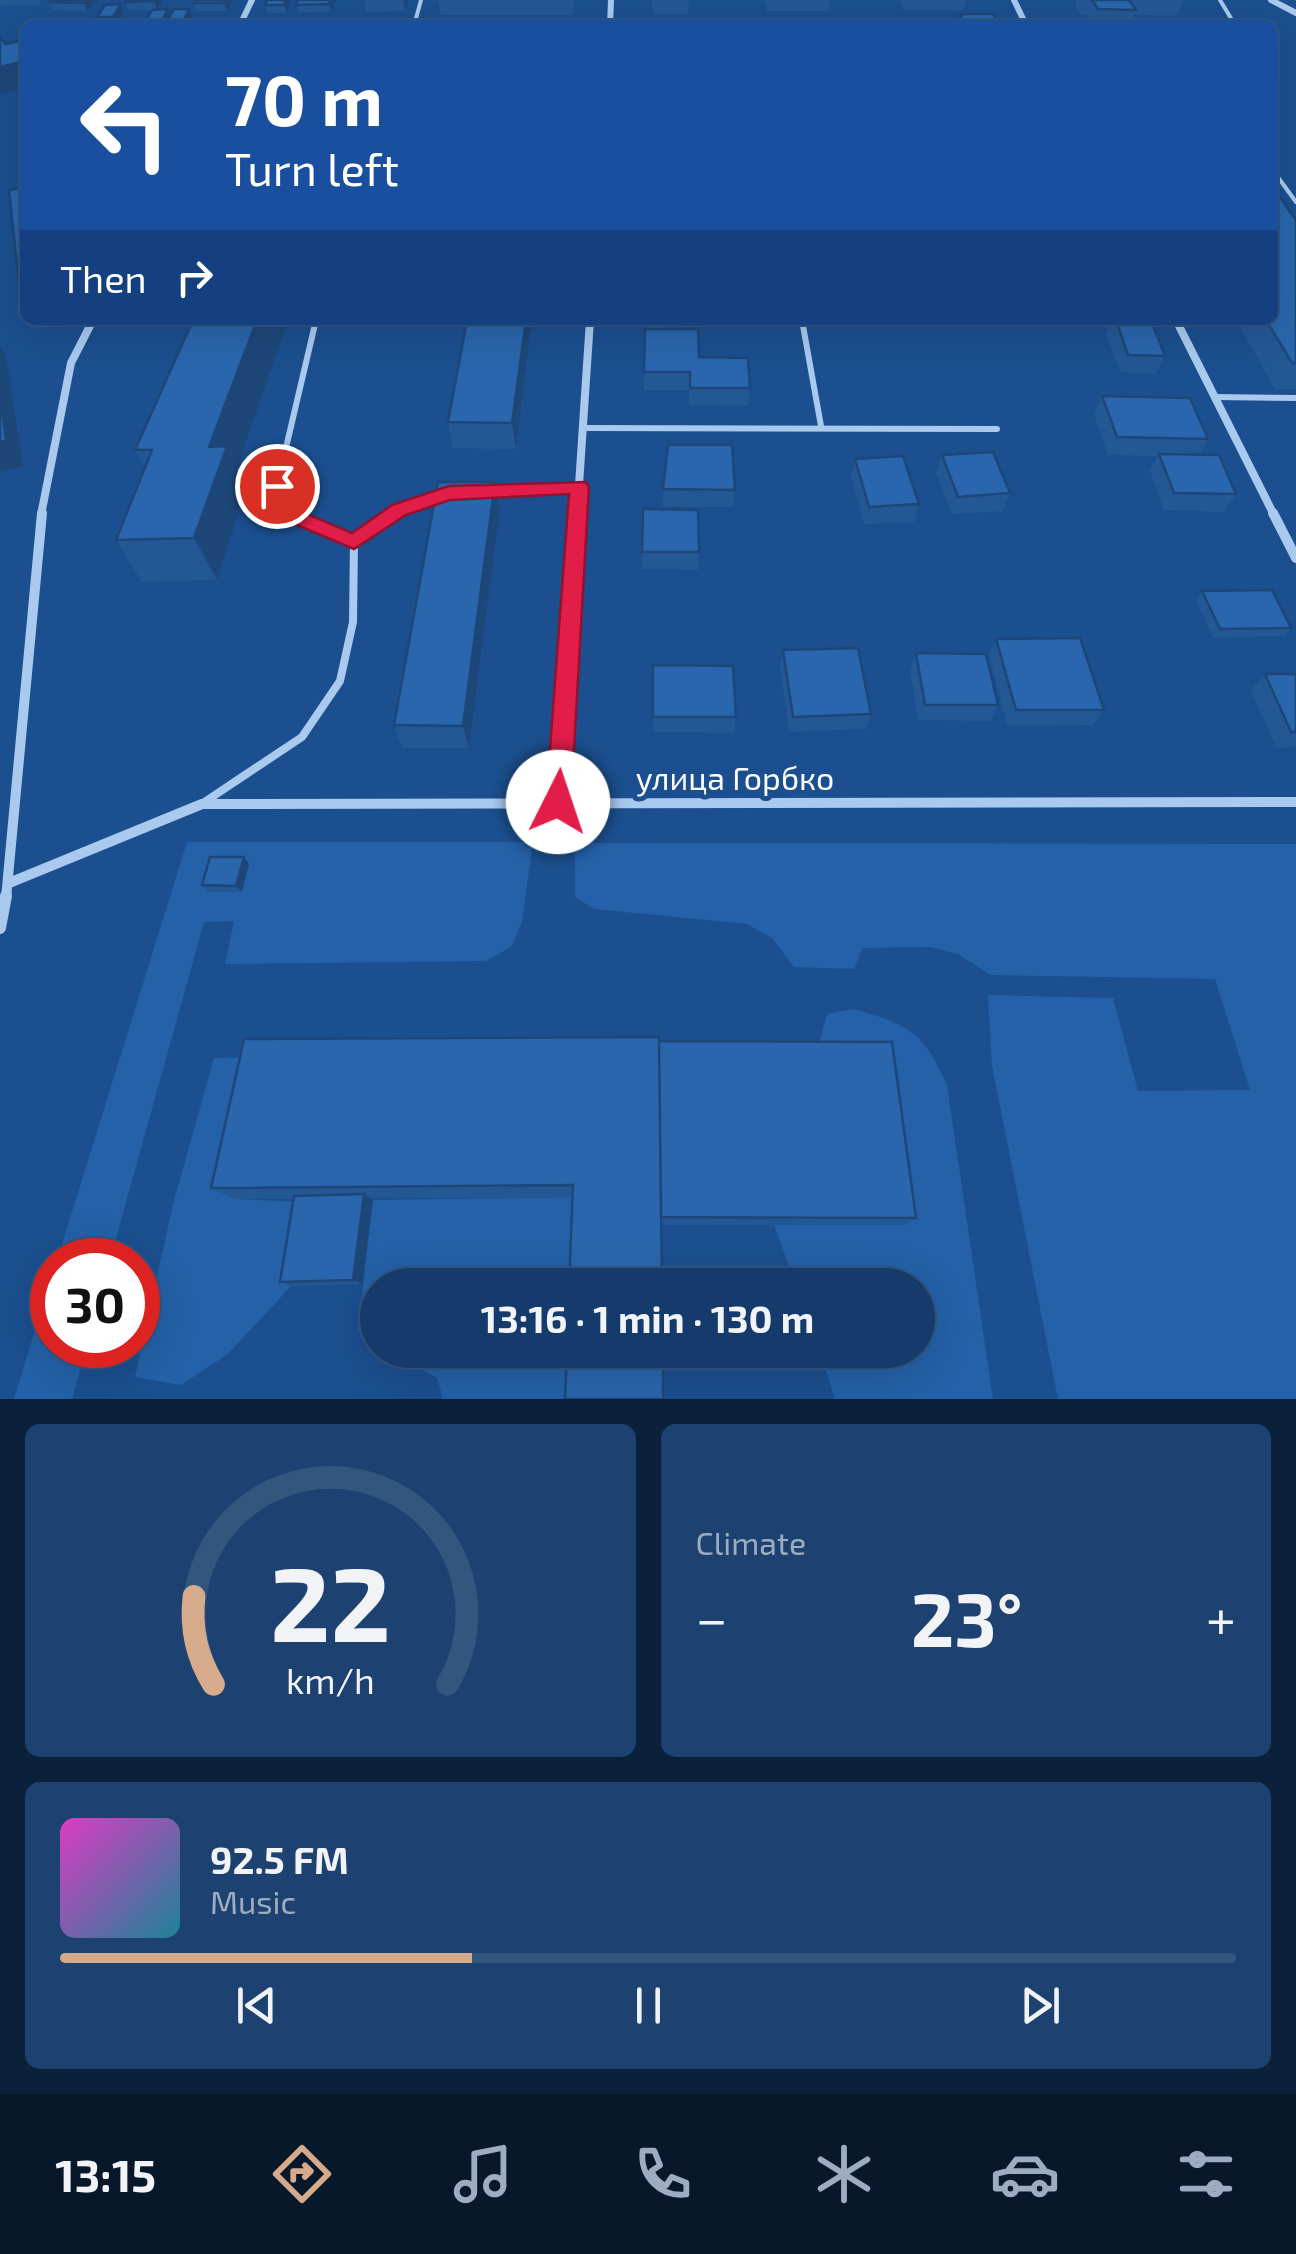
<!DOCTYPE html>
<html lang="en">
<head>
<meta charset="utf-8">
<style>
  :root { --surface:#143b6b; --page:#1d4271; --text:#f1f3f6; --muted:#9dadc1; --line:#33557e; --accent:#d6ab8b }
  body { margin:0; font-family:"Exo 2",sans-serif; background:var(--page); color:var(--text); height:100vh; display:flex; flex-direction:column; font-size:38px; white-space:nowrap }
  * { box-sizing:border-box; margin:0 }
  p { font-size:32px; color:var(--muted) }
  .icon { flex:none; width:55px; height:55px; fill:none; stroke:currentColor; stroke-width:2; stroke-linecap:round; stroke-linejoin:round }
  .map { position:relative; height:1399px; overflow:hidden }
  .drawer { display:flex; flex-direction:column; gap:25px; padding:25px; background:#0b203b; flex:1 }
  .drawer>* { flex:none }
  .guide { position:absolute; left:20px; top:20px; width:1258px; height:305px; border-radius:15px; box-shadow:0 10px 40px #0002,0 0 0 2px var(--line); background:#1a4fa0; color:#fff; overflow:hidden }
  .speed { position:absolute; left:30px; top:1238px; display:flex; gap:20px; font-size:50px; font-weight:700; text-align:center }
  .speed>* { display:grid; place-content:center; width:130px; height:130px; border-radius:50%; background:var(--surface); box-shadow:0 10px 40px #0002,0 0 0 2px var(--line); line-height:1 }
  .speed .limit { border:15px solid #d22; background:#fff; color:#111 }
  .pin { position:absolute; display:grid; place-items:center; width:85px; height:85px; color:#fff; margin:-42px; border:5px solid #fff; border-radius:50%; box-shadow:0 2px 10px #0007 }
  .me { position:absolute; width:110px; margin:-55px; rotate:4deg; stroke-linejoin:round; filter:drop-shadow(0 0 8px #0008) }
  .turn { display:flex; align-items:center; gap:35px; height:210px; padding:0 40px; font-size:45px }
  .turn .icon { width:130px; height:130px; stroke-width:2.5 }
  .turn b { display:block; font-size:70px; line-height:85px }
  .then { display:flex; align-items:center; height:95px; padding:0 40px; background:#0003; gap:20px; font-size:38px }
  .big { font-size:75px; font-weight:700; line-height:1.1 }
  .drawer .widget { flex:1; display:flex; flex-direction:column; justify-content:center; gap:15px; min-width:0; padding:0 35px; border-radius:15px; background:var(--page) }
  .drawer .dial { align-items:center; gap:0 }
  .dial svg { height:260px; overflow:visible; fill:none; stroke:var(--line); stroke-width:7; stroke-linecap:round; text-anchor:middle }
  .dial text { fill:var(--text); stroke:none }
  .song { display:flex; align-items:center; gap:30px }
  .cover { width:120px; height:120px; border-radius:15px; background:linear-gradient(135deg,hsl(310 70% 55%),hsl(190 70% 35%)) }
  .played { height:10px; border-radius:5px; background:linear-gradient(90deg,var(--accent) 35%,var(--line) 35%) }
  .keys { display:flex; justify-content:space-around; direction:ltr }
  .heat { display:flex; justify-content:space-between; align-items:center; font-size:55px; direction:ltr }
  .drawer .tiles { flex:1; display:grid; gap:25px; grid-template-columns:1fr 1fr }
  .widget:last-child { grid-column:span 2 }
  .trip { position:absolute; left:360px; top:1268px; width:575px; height:100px; border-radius:50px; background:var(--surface); box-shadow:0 10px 40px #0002,0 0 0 2px var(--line); font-weight:700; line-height:100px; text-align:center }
  .tabs { display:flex; height:160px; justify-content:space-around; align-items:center; background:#08182b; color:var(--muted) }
  .tabs .icon { width:70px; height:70px }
  .tabs .current { color:var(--accent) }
  .tabs b { font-size:45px; color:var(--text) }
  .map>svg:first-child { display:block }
  .green { fill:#2461a8 }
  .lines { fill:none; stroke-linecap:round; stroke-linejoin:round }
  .service-far2 { stroke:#a9c9ee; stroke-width:4 }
  .service-far1 { stroke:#a9c9ee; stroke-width:6 }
  .service { stroke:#a9c9ee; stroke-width:8 }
  .minor-far3 { stroke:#a9c9ee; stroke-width:6 }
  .minor-far2 { stroke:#a9c9ee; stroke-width:8 }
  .minor-far1 { stroke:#a9c9ee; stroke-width:10 }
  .minor { stroke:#a9c9ee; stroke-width:12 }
  .wall { fill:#245895 }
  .shaded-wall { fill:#1d4779 }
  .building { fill:#2a66ad; stroke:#1d4779; stroke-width:2.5 }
  .route { fill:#e11d48; stroke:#92132f; stroke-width:2.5 }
  .labels { text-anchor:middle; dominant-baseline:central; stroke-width:10; stroke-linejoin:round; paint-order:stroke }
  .street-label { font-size:32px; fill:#fff; stroke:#1b4f8f }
</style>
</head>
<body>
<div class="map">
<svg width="1296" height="1399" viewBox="0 0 1296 1399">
  <rect width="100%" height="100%" fill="#1b4f8f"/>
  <path class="green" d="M 187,842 L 533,842 L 522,922 L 511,947 L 486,961 L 225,964 L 234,921 L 204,922 L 110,1260 L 57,1260 Z
    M 575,843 L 1296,844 L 1296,1399 L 1058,1399 L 992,1066 L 988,995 L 1113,998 L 1138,1091 L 1250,1090 L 1215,979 L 991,975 L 958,954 L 931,947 L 863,948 L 854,969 L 794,967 L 772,938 L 747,924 L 594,909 L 575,897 Z
    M 854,1009 C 909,1025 923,1031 947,1085 L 993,1399 L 835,1399 L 819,1350 L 918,1350 L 918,1285 L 796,1285 L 774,1225 L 821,1056 L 820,1040 L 827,1014 Z
    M 265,1057 L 235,1199 L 305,1202 L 291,1286 L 228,1354 L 181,1385 L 135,1377 L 173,1204 L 214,1058 Z
    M 577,1197 L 574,1285 L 378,1285 L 377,1344 L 358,1330 L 373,1200 Z
    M 52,1274 L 52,1345 L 87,1345 L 72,1399 L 14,1399 Z
    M 387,1350 L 572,1350 L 570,1399 L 443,1399 L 437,1378 Z"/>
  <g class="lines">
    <path class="service-far2" d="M 421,0 L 415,22 L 610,22
      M 1220,0 L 1235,25
      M 1272,169 L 1296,202"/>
    <path class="service-far1" d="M 802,320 L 821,426
      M 1214,397 L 1296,398
      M 583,428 L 997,429
      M 490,490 L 580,487
      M 290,515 L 277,486 L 316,320
      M 392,515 L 442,495"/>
    <path class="service" d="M 354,542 L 395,513
      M 203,803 L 302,737 L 340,681 L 353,622 L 354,542 L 287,513"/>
    <path class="minor-far3" d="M 1014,0 L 1026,25
      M 1271,0 L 1296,13
      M 240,25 L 252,0
      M 610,25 L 611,0"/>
    <path class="minor-far2" d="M 1176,320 L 1274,515
      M 41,515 L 71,363 L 93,320
      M 577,515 L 590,320"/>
    <path class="minor-far1" d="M 1273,513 L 1296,558
      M 559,802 L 578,513
      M 9,883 L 202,804 L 1296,802
      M 6,898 L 42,513"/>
    <path class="minor" d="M 0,928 L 6,896"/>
  </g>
  <path class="wall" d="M 0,0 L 42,0 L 39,5 L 0,6 Z
    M 97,0 L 87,11 L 54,10 L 50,2 Z
    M 126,0 L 163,0 L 157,10 L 128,10 L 125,2 Z
    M 234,0 L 227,11 L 196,11 L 194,3 Z
    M 267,0 L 292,0 L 287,13 L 267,13 L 265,5 Z
    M 336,0 L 331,12 L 298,13 L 296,5 Z
    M 364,0 L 409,0 L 405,11 L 366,12 Z
    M 438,0 L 574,0 L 573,15 L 441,15 Z
    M 652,0 L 689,0 L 688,14 L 653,14 Z
    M 765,0 L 830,0 L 828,11 L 767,11 Z
    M 900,0 L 966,0 L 963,10 L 903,10 Z
    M 1077,0 L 1183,0 L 1177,16 L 1135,15 L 1134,14 L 1130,25 L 1092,25 L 1086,15 L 1081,15 L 1075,5 Z
    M 121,4 L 124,13 L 116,25 L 100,25 L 97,17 Z
    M 171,16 L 192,17 L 188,25 L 170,25 L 169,22 L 167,25 L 147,25 L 146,21 Z
    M 1296,220 L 1296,389 L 1275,389 L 1236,320 L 1272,320 Z
    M 193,320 L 288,320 L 237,469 L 246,490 L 217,580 L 142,582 L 116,540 L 145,468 L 135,450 Z
    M 467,320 L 531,320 L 516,449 L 453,448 L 448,422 Z
    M 645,320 L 694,320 L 693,327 L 646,328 Z
    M 861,320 L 942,320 L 862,323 Z
    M 1092,320 L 1151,320 L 1165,356 L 1156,374 L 1120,372 L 1106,334 L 1111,323 L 1093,323 Z
    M 645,329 L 699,357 L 750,388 L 748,406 L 689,405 L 689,390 L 644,390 Z
    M 1102,396 L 1208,439 L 1199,455 L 1236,494 L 1224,512 L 1164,510 L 1150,471 L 1158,456 L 1108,455 L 1094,414 Z
    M 942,455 L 1010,493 L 1003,511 L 952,514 L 936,473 Z
    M 855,459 L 919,504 L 914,522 L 864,524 L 851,476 Z
    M 495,482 L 500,508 L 469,748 L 402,748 L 394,725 Z
    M 663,489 L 735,490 L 733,507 L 663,507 Z
    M 643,509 L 699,552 L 698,570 L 642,569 Z
    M 1202,591 L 1291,628 L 1284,636 L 1213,638 L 1196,600 Z
    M 996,639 L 1104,710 L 1093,725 L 1007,726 L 989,655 Z
    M 783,650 L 871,714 L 866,729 L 789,732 L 780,666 Z
    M 916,653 L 998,705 L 990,721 L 918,720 L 910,670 Z
    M 653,665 L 736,717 L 734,733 L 653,732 Z
    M 1265,674 L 1296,674 L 1296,747 L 1276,748 L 1251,690 Z
    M 244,857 L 249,864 L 242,892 L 208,892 L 202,885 Z
    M 659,1041 L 916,1218 L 904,1225 L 661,1225 L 572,1197 L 371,1198 L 373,1200 L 362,1284 L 291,1286 L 280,1282 L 293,1199 L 235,1199 L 211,1188 Z"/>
  <path class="shaded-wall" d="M 86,0 L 97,0 L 87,11 L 84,3 Z
    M 155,0 L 163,0 L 157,10 L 154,1 Z
    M 226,0 L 234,0 L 227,11 L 224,3 Z
    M 286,0 L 292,0 L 287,13 L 284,5 Z
    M 331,0 L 336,0 L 331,12 L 329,4 Z
    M 403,0 L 409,0 L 405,11 Z
    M 121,4 L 124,13 L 116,25 L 113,17 Z
    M 168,9 L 171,18 L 167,25 L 163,25 L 162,20 Z
    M 189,9 L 192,17 L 188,25 L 186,25 L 184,20 Z
    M 25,61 L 25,88 L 0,94 L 0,67 Z
    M 25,282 L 25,295 L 19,283 Z
    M 257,320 L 288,320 L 237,469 L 246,490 L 217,580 L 194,538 L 209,447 Z
    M 526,320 L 531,320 L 531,325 L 516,449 L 512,423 Z
    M 0,346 L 6,356 L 23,466 L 0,472 Z
    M 495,482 L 500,508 L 469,748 L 463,726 Z
    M 244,857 L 249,864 L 242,892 L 236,886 Z
    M 364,1194 L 373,1200 L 362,1284 L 353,1280 Z"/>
  <path class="building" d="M 52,0 L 86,0 L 84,3 L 50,2 Z
    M 126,0 L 155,0 L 154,1 L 125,2 Z
    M 196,0 L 226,0 L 224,3 L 194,3 Z
    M 267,0 L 286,0 L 284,5 L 265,5 Z
    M 298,0 L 331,0 L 329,4 L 296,5 Z
    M 1092,0 L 1129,0 L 1136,10 L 1098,9 Z
    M 121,4 L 113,17 L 97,17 L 105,5 Z
    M 168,9 L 162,20 L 146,21 L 152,10 Z
    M 174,9 L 189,9 L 184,20 L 168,20 Z
    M 960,14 L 993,14 L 999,25 L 965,25 Z
    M 0,36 L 5,44 L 25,40 L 25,61 L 0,67 Z
    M 1272,186 L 1296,220 L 1296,363 L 1292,363 L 1266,320 L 1272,320 Z
    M 25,187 L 25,282 L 19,283 L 9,190 Z
    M 193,320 L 257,320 L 209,447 L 227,446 L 194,538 L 116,540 L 152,450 L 135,450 Z
    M 467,320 L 526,320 L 512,423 L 448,422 Z
    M 1116,320 L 1151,320 L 1165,356 L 1128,355 Z
    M 645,329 L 698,329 L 699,357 L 748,358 L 750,388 L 690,388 L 690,372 L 644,372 Z
    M 1102,396 L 1190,398 L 1208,439 L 1117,437 Z
    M 0,398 L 6,440 L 0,442 Z
    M 668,445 L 732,445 L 735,490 L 663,489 Z
    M 993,452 L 1010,493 L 958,497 L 942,455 Z
    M 1159,454 L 1219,455 L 1236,494 L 1174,493 Z
    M 903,456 L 919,504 L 869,507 L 855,459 Z
    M 438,482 L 495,482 L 463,726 L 394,725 Z
    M 643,509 L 698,510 L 699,552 L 642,552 Z
    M 1272,590 L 1291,628 L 1220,629 L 1202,591 Z
    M 1080,638 L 1104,710 L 1016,710 L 996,639 Z
    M 858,648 L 871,714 L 793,717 L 783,650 Z
    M 916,653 L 986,654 L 998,705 L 925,705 Z
    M 653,665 L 733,666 L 736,717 L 653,717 Z
    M 1265,674 L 1296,674 L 1296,732 L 1291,732 Z
    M 210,857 L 244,857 L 236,886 L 202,885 Z
    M 659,1037 L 662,1285 L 569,1285 L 573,1185 L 211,1188 L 244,1039 Z
    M 659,1041 L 892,1042 L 916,1218 L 661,1217 Z
    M 364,1194 L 353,1280 L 280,1282 L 294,1196 Z
    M 567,1350 L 663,1350 L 663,1399 L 565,1399 Z"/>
  <path class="route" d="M 277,479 L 284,481 L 295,509 L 352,533 L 392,505 L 449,486 L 586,482 L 589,487 L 571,802 L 567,810 L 558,813 L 550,810 L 546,802 L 569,494 L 450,500 L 406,515 L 354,549 L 280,518 L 267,486 Z"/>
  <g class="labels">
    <g class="street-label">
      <text x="735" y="777">улица Горбко</text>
    </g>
  </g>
</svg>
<div class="speed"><div class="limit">30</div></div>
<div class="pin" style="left:277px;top:486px;background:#d93025"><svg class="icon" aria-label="arrive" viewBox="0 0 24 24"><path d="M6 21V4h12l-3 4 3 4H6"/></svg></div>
<svg class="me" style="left:558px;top:802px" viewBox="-20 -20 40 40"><circle r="19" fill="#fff"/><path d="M0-13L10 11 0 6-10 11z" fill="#e11d48"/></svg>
<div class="trip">13:16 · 1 min · 130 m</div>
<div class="guide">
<div class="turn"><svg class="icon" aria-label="left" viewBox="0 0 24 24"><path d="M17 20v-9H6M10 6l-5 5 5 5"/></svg><div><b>70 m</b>Turn left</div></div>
<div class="then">Then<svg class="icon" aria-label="right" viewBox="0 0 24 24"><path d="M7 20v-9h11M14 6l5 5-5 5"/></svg></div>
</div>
</div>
<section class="drawer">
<div class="tiles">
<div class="widget dial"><svg viewBox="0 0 100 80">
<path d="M14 69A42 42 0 1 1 86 69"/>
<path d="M14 69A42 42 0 0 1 8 42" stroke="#d6ab8b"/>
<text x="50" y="56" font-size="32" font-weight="700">22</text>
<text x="50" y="72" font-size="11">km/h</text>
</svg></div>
<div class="widget"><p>Climate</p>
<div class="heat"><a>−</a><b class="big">23°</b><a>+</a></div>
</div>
<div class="widget">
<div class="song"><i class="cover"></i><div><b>92.5 FM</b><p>Music</p></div></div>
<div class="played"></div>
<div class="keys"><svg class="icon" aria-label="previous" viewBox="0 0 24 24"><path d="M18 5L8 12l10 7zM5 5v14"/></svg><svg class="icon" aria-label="pause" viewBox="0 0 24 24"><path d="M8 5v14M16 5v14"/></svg><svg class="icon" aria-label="next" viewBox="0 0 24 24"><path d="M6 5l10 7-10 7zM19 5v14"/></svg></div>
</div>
</div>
</section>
<nav class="tabs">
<b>13:15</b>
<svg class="icon current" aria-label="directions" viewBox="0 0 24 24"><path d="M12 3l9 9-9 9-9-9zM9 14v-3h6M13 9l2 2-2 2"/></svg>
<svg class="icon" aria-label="music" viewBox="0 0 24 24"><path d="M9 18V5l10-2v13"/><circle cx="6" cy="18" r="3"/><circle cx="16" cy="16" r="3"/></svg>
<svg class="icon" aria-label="phone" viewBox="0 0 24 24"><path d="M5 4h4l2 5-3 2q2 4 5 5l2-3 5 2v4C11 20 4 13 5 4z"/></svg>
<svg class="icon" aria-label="climate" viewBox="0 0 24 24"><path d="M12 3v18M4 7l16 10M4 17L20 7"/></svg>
<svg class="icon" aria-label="car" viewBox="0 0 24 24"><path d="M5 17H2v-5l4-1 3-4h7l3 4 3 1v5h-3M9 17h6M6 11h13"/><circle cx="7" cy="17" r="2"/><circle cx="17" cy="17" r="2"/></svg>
<svg class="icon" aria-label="filters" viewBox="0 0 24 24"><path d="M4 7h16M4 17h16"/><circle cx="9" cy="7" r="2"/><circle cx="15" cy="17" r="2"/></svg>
</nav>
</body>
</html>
